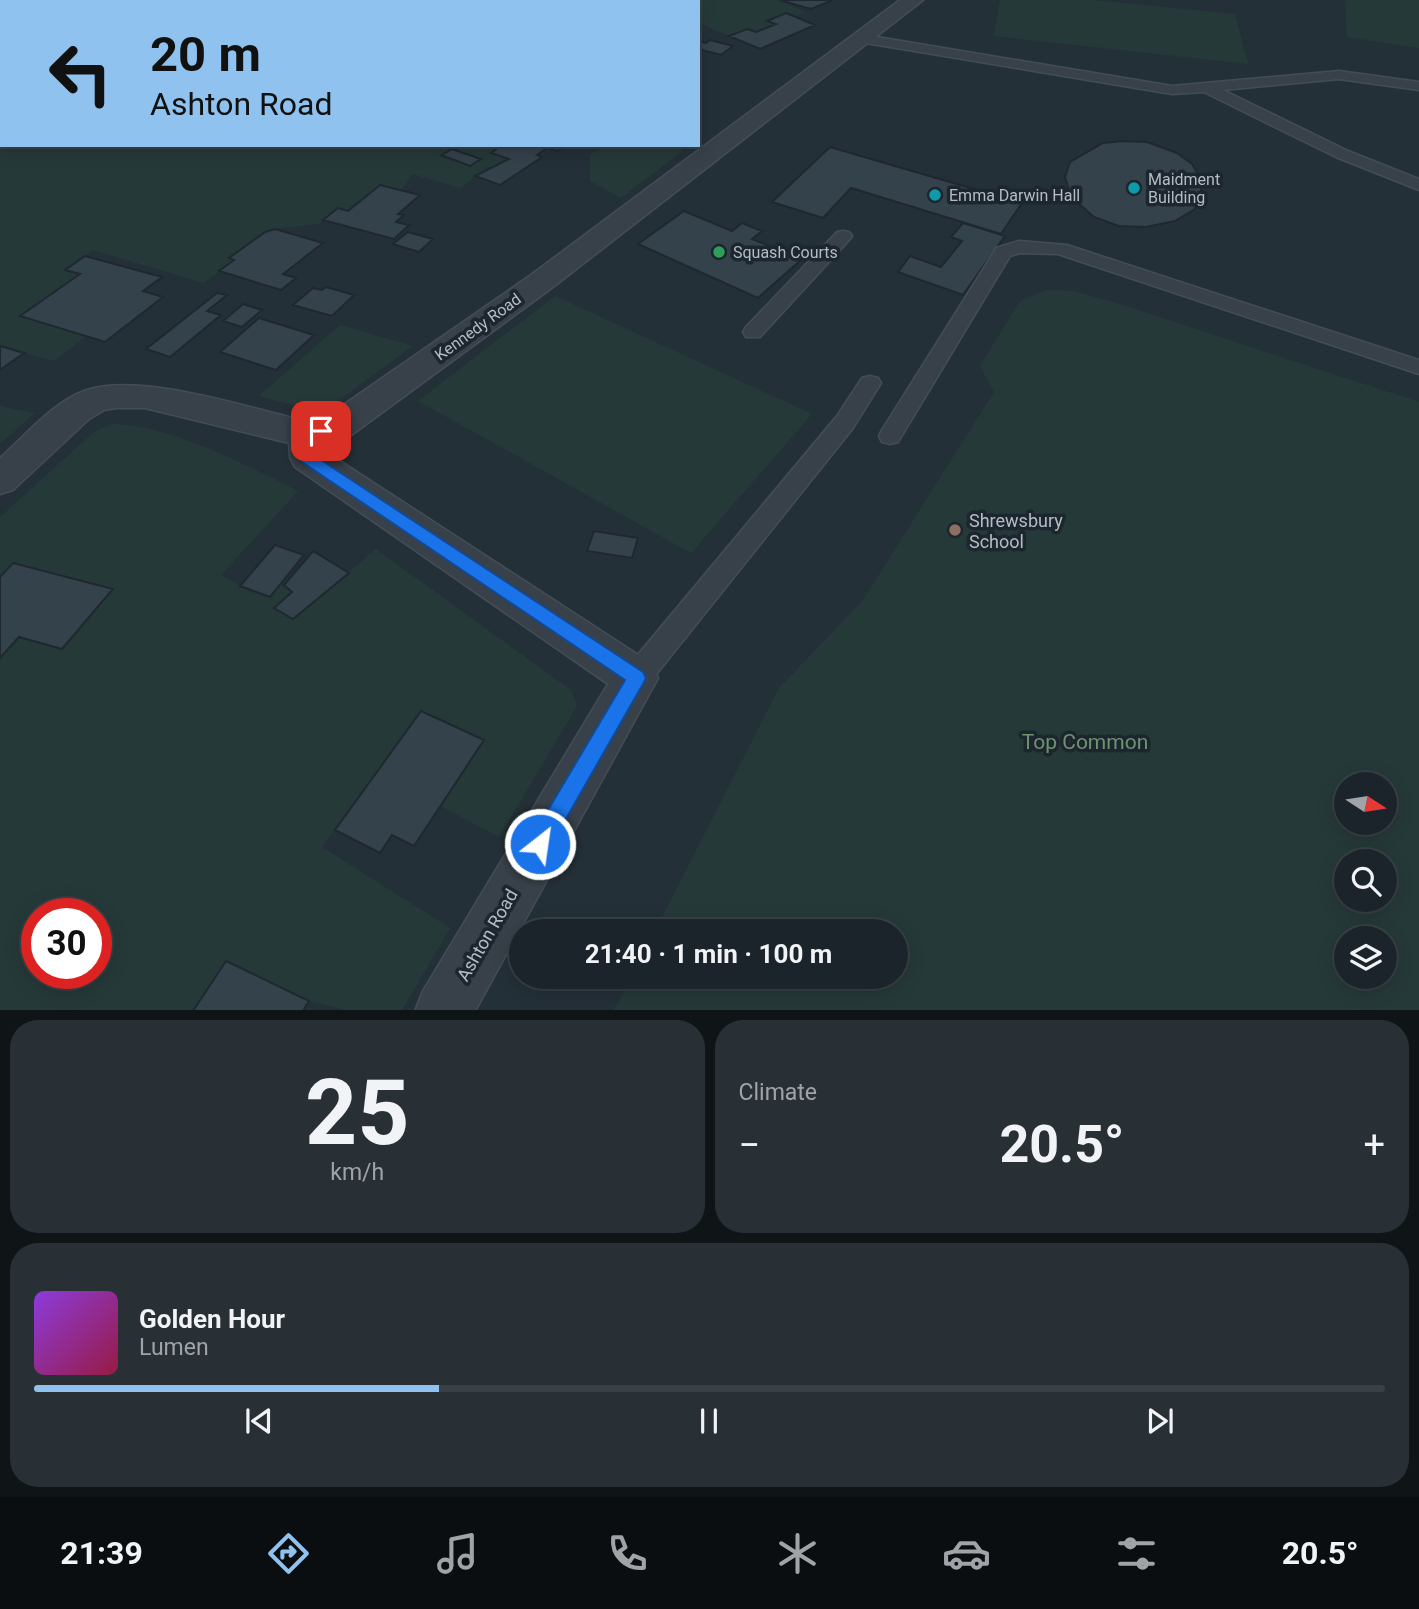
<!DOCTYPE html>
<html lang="en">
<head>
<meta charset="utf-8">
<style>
  :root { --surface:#1b242a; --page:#283036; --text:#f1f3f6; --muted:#a0a4a8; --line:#394147; --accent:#8fc2ee }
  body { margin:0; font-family:Roboto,sans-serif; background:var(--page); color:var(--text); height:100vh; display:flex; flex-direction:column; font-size:26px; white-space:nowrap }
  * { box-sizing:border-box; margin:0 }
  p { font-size:23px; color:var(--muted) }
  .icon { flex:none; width:38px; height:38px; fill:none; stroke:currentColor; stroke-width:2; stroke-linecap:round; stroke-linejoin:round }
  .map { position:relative; height:1010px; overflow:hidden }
  .sheet { display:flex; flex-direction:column; gap:10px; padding:10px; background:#0f1417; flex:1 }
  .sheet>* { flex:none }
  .banner { position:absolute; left:0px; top:0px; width:700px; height:147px; box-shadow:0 4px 18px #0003,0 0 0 2px var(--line); background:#8fc2ee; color:#111; overflow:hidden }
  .needle { width:46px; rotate:102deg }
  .tools { position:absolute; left:1334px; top:772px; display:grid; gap:14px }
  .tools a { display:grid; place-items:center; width:63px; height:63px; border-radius:50%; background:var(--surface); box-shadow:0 4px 18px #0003,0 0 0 2px var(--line); font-size:35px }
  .speed { position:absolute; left:21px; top:898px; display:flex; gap:14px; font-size:35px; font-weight:700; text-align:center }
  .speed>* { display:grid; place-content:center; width:91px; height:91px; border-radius:50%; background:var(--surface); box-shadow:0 4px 18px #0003,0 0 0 2px var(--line); line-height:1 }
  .speed .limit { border:10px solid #d22; background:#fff; color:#111 }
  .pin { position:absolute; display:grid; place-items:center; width:60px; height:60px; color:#fff; margin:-30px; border-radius:14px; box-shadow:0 4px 10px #0006 }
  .me { position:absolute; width:77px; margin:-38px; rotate:30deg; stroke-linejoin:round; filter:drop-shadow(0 0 5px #0008) }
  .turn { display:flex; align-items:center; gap:24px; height:147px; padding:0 35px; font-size:32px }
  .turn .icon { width:91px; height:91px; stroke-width:2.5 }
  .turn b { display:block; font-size:49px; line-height:60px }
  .big { font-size:52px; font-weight:700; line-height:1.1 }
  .sheet .card { flex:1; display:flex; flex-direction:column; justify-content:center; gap:10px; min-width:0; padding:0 24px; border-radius:28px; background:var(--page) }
  .sheet .dial { align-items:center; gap:0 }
  .dial b { font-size:91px; line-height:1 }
  .song { display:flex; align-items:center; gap:21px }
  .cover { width:84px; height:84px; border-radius:10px; background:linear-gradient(135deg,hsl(270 70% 55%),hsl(340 70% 35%)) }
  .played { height:7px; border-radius:4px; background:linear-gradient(90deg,var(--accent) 30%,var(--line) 30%) }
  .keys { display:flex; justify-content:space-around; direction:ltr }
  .heat { display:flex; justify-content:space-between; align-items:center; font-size:38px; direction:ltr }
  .sheet .tiles { flex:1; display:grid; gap:10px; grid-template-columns:1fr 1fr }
  .card:last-child { grid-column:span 2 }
  .trip { position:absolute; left:509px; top:919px; width:399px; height:70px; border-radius:35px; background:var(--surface); box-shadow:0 4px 18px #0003,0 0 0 2px var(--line); font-weight:700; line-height:70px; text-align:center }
  .menu { display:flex; height:112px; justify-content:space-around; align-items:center; background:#0b0e11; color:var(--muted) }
  .menu .icon { width:49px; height:49px }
  .menu .selected { color:var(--accent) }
  .menu b { font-size:32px; color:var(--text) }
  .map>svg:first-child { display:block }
  .green { fill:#263939; fill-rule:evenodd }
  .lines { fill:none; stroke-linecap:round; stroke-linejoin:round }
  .stream { fill:#192835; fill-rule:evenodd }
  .building { fill:#34424c; stroke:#1f2830; stroke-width:2 }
  .service-casing { stroke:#444d55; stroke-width:3 }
  .minor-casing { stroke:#444d55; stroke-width:3 }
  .service { fill:#384149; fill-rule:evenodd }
  .minor { fill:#384149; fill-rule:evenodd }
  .route { fill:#1a73e8; stroke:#114b97; stroke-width:2 }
  .culture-dot { fill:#0f9aa8; stroke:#1d262e; stroke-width:2.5 }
  .leisure-dot { fill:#2e9e5b; stroke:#1d262e; stroke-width:2.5 }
  .education-dot { fill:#8d6e63; stroke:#1d262e; stroke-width:2.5 }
  .labels { text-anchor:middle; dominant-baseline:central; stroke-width:7; stroke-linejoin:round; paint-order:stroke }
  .far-poi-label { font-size:16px; fill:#b3bcc5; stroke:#1d262e; text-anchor:start }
  .far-street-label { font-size:16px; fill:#b3bcc5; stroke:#1d262e }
  .poi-label { font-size:18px; fill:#b3bcc5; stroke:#1d262e; text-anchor:start }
  .street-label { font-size:18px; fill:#b3bcc5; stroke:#1d262e }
  .near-park-label { font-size:21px; fill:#6c946f; stroke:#1d262e }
</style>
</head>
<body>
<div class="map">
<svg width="1419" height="1011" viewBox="0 0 1419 1011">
  <rect width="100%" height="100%" fill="#243038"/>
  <path class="green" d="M 685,0 L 779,0 L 805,12 L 797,16 L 788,12 L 768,21 L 776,24 L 756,32 L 747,29 L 729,36 L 698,23 L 698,2 Z
    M 1000,0 L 1094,0 L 1235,14 L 1248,64 L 994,36 Z
    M 1345,0 L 1419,0 L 1419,48 L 1347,37 Z
    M 0,96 L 2,145 L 502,145 L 492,153 L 509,159 L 494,169 L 488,167 L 460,188 L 412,174 L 402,190 L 380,185 L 348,211 L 338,208 L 318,224 L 275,229 L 230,258 L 234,260 L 204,283 L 93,250 L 66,269 L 80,274 L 21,316 L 86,336 L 54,361 L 0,346 Z
    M 656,145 L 684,150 L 621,198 L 590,181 L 590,154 L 605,146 Z
    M 1046,290 L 1074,291 L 1120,304 L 1419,402 L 1419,1010 L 614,1010 L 632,977 L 896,976 L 896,931 L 655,931 L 779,688 L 863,600 L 994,392 L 980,366 L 1020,301 ZM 1346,784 L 1384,784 L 1384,822 L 1346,822 ZM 1346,861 L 1384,861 L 1384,900 L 1346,900 ZM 1346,938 L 1384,938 L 1384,976 L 1346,976 Z
    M 555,296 L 812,414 L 691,553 L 418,401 Z
    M 340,325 L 413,346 L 332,405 L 303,408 L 259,396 Z
    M 0,406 L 35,413 L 0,444 Z
    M 113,424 C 175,426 242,464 298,491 L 221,575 L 240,586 L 269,597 L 280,584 L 292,592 L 275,608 L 293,619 L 376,549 L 571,690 L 577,706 L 499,837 L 441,806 L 484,740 L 421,711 L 322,847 L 450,928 L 402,1010 L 346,1010 L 309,1001 L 226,961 L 193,1010 L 0,1010 L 0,658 L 19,637 L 62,649 L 113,589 L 14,563 L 0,577 L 0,517 L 95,431 ZM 37,914 L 96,914 L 96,973 L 37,973 Z"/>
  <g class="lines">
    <path class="stream" d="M 281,0 L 280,2 L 273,2 L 274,0 Z
      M 0,87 L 2,87 L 2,91 L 0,91 Z"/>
  </g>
  <path class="building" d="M 779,0 L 833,0 L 811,9 Z
    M 786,13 L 815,25 L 760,49 L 729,36 L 747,29 L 756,32 L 776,24 L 767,21 Z
    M 710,40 L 733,46 L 721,55 L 698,49 L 698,41 L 706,43 Z
    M 1123,141 L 1147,142 L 1177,153 L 1192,164 L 1201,179 L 1201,196 L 1195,209 L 1175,221 L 1146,227 L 1119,226 L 1094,217 L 1071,197 L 1065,177 L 1070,162 L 1103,143 Z
    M 502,145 L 566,145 L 558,151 L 547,148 L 537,155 L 542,157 L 500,185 L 475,176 L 509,159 L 491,153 Z
    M 830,147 L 1022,203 L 1001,234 L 851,188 L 823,218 L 772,202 Z
    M 452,149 L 481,159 L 470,166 L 441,155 Z
    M 380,185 L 420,195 L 398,214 L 404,215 L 396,222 L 409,225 L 394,239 L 323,220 L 338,208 L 348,211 Z
    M 684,211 L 732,231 L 742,223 L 762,231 L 752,239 L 802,259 L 758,298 L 638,244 Z
    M 963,223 L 1005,236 L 963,295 L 898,272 L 910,256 L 941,267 L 962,241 L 951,237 Z
    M 275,229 L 323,243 L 283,274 L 296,278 L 281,290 L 219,271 L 234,260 L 229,258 L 265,232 Z
    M 408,232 L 433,239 L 419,252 L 393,244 Z
    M 85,256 L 162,277 L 143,291 L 163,297 L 105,342 L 20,316 L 80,274 L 65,270 Z
    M 326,287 L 354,295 L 332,316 L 293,305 L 313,288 L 322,290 Z
    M 217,293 L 227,295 L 207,311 L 221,315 L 170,357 L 146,349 Z
    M 243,304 L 262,310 L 242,327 L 223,321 Z
    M 259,318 L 314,335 L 276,370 L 220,352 Z
    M 0,346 L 24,353 L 0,370 Z
    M 594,531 L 638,538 L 632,558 L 587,551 Z
    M 275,545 L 304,555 L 270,597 L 240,586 Z
    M 313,551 L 349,573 L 293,619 L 274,608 L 292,592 L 284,585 Z
    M 13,563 L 113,589 L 62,649 L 19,637 L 0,658 L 0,577 Z
    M 421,711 L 484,740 L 414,846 L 392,835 L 380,853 L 335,830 Z
    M 226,961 L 309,1001 L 303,1011 L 193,1011 Z"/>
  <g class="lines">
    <defs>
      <path id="service" d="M 437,0 L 451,0 L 452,2 L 438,2 Z
        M 865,35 L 1172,86 L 1339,71 L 1419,82 L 1419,90 L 1339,79 L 1223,90 L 1348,151 L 1419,179 L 1419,190 L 1336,157 L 1204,92 L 1172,94 L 860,42 L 858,39 Z
        M 843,231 L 849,232 L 852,236 L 849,240 L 760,337 L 746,337 L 743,332 L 746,327 L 837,232 Z
        M 1019,241 L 1067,245 L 1419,360 L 1419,374 L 1058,254 L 1020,253 L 1010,256 L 898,442 L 890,444 L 882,442 L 879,436 L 882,430 L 994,252 L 996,248 Z
        M 870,376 L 878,378 L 881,383 L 853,428 L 646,687 L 636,691 L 626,687 L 622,678 L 626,669 L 837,416 L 862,378 Z"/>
      <path id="minor" d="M 900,0 L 923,0 L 553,287 L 350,436 L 325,442 L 326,452 L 652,664 L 658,678 L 475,1011 L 415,1011 L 423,991 L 608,684 L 295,467 L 290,458 L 289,443 L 145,408 L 116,408 L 104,410 L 89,419 L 13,490 L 0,494 L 0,458 C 25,436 52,403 84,391 C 138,371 248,408 306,421 L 326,417 L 531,275 Z"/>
    </defs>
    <use href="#service" class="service-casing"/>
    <use href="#minor" class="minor-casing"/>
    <use href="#service" class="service"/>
    <use href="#minor" class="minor"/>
  </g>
  <path class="route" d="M 321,425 L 328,431 L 326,434 L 313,438 L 315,456 L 643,672 L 646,678 L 643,684 L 547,852 L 540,855 L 532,852 L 529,844 L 532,837 L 625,680 L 302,462 L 298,434 L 300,430 Z"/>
  <g class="culture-dot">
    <circle cx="1134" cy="188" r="7"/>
    <circle cx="935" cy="195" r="7"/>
  </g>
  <circle class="leisure-dot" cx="719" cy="252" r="7"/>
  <circle class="education-dot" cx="955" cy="530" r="7"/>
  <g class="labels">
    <g class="far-poi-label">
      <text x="1148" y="179">Maidment<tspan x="1148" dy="18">Building</tspan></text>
      <text x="949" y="195">Emma Darwin Hall</text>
      <text x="733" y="252">Squash Courts</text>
    </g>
    <g class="far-street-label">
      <text transform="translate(478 327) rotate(-36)">Kennedy Road</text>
    </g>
    <g class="poi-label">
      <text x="969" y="520">Shrewsbury<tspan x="969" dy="21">School</tspan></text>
    </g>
    <g class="street-label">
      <text transform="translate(487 935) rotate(-60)">Ashton Road</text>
    </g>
    <g class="near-park-label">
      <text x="1085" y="742">Top Common</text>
    </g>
  </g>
</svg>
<div class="tools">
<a><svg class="needle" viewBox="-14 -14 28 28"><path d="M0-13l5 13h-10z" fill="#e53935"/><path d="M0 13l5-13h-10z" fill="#a0a4a8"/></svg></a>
<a><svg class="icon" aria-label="search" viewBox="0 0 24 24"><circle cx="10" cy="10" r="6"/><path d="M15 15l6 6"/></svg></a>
<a><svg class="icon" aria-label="layers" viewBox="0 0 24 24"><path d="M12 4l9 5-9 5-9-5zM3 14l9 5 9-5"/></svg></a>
</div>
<div class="speed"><div class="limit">30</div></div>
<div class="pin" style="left:321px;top:431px;background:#d93025"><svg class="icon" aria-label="arrive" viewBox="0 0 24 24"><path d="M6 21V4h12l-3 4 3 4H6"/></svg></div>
<svg class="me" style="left:540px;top:844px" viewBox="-20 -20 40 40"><circle r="17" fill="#1a73e8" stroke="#fff" stroke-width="3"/><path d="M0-11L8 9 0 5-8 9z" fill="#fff"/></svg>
<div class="trip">21:40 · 1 min · 100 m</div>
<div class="banner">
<div class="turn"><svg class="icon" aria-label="left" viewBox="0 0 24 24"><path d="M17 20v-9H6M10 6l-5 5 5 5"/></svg><div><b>20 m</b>Ashton Road</div></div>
</div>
</div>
<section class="sheet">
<div class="tiles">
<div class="card dial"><b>25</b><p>km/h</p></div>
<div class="card"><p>Climate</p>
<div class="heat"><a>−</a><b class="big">20.5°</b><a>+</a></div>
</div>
<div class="card">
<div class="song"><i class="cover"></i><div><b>Golden Hour</b><p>Lumen</p></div></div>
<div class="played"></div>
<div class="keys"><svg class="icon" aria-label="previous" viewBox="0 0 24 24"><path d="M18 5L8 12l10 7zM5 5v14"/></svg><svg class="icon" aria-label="pause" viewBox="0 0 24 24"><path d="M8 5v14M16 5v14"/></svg><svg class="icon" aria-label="next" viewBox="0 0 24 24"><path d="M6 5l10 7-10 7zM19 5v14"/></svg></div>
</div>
</div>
</section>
<nav class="menu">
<b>21:39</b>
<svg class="icon selected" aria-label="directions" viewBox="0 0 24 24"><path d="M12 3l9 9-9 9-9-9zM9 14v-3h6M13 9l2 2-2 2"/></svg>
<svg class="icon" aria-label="music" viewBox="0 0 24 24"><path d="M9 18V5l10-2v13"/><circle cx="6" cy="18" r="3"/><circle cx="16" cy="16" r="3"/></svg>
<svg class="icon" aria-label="phone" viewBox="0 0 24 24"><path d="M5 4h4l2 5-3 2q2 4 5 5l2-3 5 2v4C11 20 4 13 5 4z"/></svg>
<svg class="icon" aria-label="climate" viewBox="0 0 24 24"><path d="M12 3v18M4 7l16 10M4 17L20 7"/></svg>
<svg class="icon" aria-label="car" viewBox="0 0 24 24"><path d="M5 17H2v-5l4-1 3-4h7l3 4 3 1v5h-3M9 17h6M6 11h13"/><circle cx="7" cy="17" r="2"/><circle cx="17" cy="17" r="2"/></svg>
<svg class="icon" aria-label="filters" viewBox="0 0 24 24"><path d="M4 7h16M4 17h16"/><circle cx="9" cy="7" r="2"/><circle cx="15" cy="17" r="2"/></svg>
<b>20.5°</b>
</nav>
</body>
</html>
